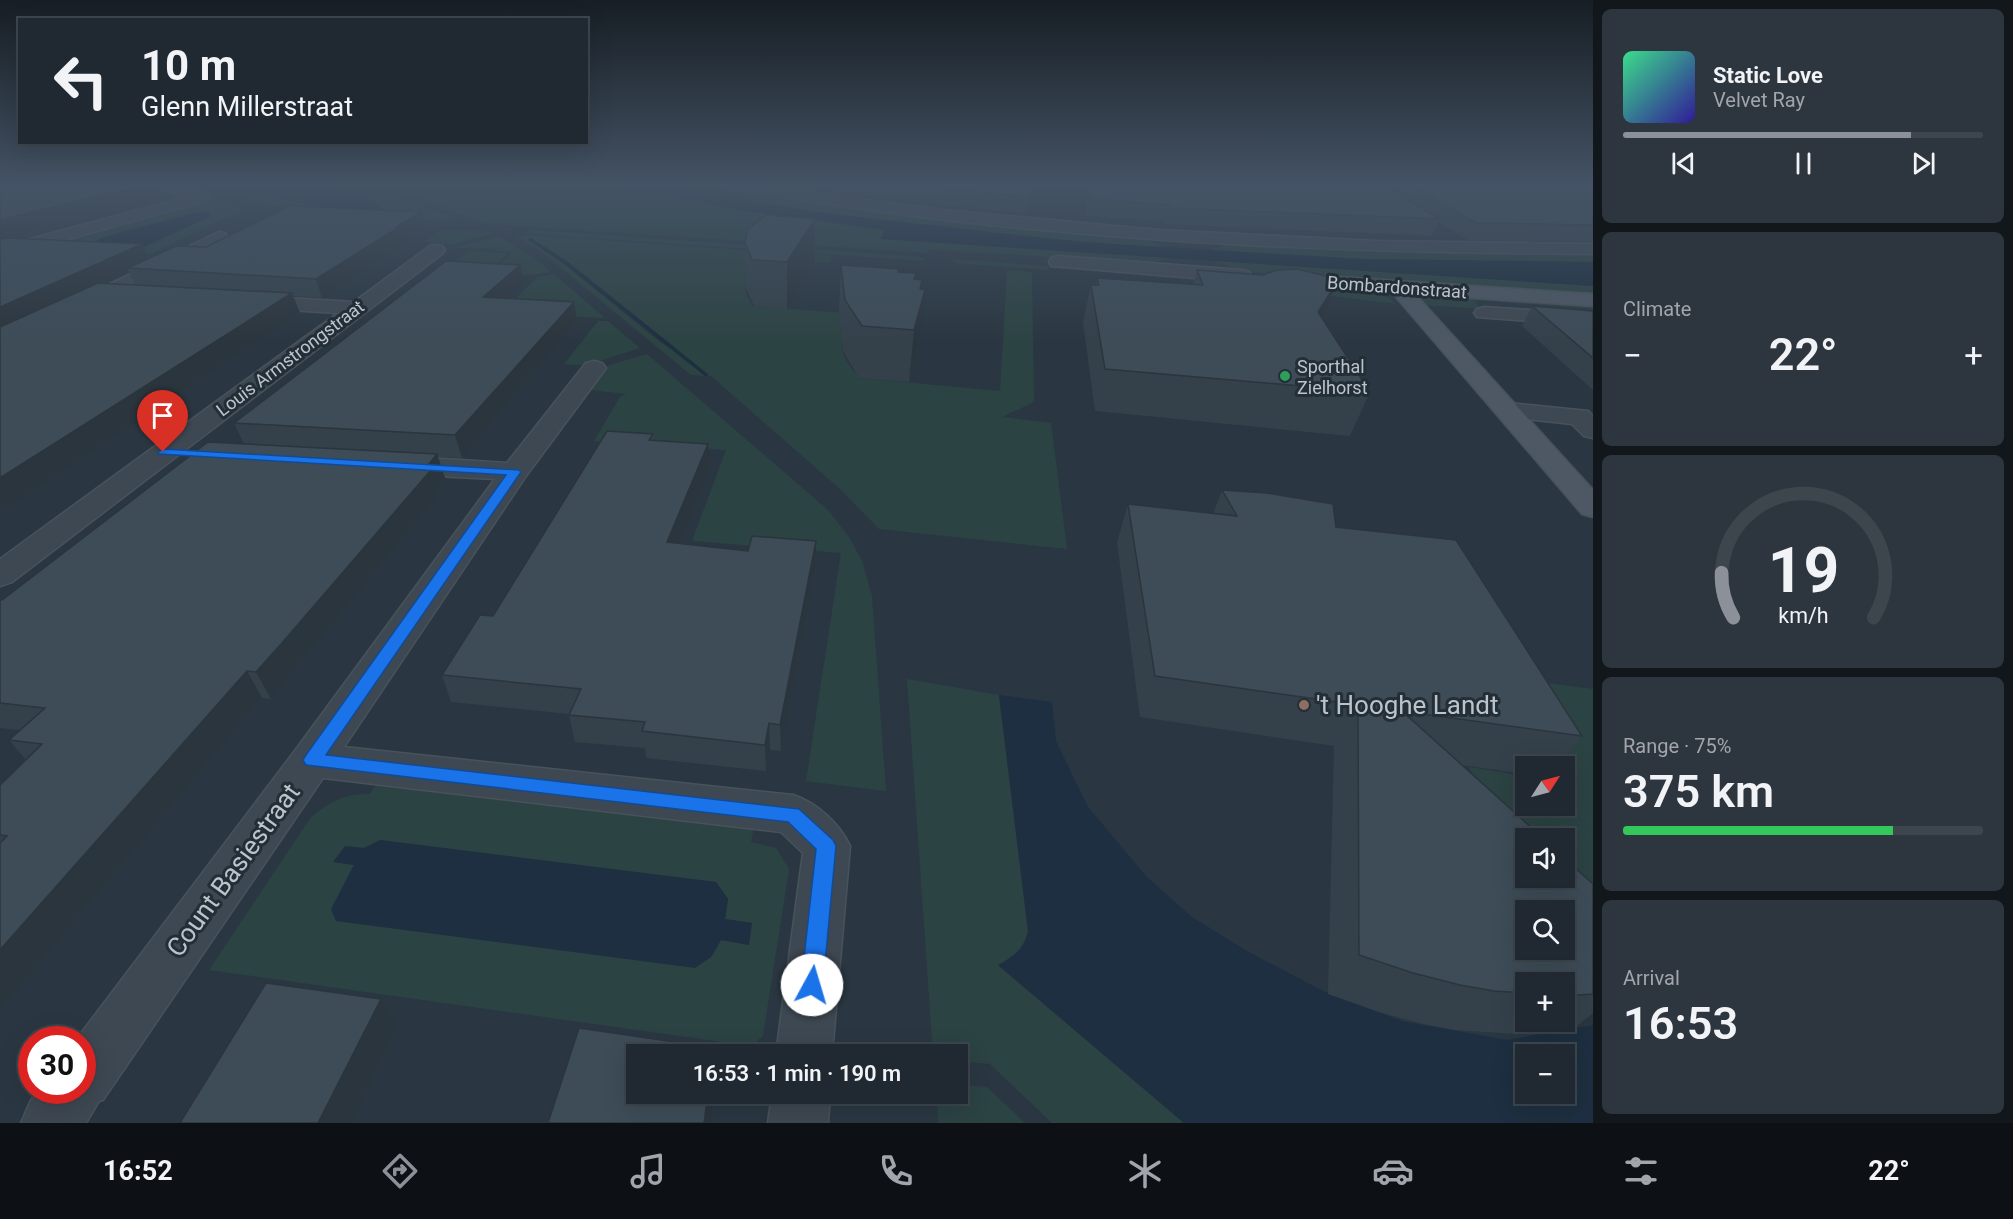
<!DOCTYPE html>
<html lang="en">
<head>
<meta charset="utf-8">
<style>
  :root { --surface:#202932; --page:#2d353e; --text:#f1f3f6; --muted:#a2a6ac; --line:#3d454d; --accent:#8c9099 }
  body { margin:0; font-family:Roboto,sans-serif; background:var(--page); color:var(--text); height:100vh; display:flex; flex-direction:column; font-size:22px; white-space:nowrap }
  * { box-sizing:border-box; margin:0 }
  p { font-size:20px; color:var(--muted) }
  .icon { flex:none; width:33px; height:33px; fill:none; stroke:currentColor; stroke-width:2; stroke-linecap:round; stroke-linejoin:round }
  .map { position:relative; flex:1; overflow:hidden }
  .side { display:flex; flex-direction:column; gap:9px; padding:9px; background:#12171c; width:420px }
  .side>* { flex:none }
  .top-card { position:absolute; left:18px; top:18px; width:570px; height:126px; border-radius:0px; box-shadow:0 6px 24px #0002,0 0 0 2px var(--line); background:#202932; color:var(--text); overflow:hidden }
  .needle { width:39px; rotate:54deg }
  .fabs { position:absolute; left:1515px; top:756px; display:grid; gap:12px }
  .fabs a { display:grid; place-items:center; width:60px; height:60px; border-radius:0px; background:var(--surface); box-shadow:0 6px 24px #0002,0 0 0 2px var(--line); font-size:30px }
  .speed { position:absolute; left:18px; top:1026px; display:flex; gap:12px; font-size:30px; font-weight:700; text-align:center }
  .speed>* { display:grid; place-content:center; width:78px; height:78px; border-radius:50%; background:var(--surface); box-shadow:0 6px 24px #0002,0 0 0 2px var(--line); line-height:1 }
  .speed .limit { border:9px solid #d22; background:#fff; color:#111 }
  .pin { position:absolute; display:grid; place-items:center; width:51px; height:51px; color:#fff; margin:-62px -26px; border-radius:50% 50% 50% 0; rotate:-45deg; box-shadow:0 0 6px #0007 }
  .pin .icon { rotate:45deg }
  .me { position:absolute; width:66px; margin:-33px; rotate:6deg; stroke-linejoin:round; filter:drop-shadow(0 0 4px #0008) }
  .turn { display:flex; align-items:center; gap:21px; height:126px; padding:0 24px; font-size:27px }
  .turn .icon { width:78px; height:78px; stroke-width:2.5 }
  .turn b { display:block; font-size:42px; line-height:51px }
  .big { font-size:45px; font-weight:600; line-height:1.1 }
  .side .card { flex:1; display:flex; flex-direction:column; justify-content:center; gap:9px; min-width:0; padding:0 21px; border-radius:9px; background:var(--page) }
  .side .dial { align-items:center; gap:0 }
  .dial svg { height:156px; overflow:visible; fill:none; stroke:var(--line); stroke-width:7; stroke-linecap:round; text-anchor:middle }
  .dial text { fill:var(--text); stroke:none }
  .song { display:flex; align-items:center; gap:18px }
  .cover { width:72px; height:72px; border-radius:9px; background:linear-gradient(135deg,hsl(150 70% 55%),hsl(250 70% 35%)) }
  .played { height:6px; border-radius:3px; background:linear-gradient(90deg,var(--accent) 80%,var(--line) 80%) }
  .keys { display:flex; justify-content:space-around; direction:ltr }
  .heat { display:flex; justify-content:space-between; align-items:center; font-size:33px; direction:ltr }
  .charge { height:9px; border-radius:4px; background:linear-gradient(90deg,#34c759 75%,var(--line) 0) }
  .trip { position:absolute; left:626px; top:1044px; width:342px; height:60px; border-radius:0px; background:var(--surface); box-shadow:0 6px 24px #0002,0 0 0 2px var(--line); font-weight:600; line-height:60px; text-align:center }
  .dock { display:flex; height:96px; justify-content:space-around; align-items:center; background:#0d1014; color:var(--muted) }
  .dock .icon { width:42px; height:42px }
  .dock .on { color:var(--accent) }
  .dock b { font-size:27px; color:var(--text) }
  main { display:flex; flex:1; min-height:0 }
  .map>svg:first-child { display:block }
  .green { fill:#2c4343; fill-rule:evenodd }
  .water { fill:#1d2f40; fill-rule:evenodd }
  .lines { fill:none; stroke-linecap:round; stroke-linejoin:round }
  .street-casing { stroke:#48525b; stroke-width:3 }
  .secondary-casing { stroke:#48525b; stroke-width:3 }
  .street { fill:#3e4852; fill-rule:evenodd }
  .secondary { fill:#4d5864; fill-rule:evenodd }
  .wall { fill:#34414b; fill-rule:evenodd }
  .shaded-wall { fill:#2b353d }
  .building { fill:#3d4c57; stroke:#2b353d; stroke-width:1.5; fill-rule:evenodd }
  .route { fill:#1a73e8; stroke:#114b97; stroke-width:1.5 }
  .leisure-dot { fill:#2e9e5b; stroke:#232e37; stroke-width:2 }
  .education-dot { fill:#8d6e63; stroke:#232e37; stroke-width:2 }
  .labels { text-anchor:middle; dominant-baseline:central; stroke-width:6; stroke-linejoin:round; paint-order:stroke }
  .far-street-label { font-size:18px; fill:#bbc3cb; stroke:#232e37 }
  .far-poi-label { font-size:18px; fill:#bbc3cb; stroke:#232e37; text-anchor:start }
  .near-poi-label { font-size:26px; fill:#bbc3cb; stroke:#232e37; text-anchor:start }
  .near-street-label { font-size:26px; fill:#bbc3cb; stroke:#232e37 }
</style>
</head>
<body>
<main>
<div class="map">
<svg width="1593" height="1123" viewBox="0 0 1593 1123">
  <rect width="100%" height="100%" fill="#2a3742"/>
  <path class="green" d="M 317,185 L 363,185 L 452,216 L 445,221 L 303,213 L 229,195 L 246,191 L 304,203 L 379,208 L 357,196 Z
    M 379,185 L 609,185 L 740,210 L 885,230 L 882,239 L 1169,258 L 1155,263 L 930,250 L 927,253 L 488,224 Z
    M 653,185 L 710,185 L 746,192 L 746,194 L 811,204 L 819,203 L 1149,238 L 1149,241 L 1165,248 C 994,235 823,217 653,185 Z
    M 210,202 L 217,202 L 240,208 L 241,211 L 148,255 L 42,250 L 49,244 L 182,207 L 186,208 ZM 196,212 L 211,216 L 146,246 L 94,243 L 99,241 L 97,240 L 103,237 Z
    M 443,229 L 487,231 L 492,234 L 453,244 L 422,242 Z
    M 532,230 L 925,257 L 923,261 L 520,233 Z
    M 526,235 L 833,256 L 830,263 L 766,258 C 750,275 736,283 753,306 L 859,314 C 838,342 835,350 860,378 L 1000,391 L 1007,270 L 1032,272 L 1034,402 L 1002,417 L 1051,423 L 1067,549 L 879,529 L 840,489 L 711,376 L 691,375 L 538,249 L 515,236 ZM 531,239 L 568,262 L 708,375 L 655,338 L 563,263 L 529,240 Z
    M 498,236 L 532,256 L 551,272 L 534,275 L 441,270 L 496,269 L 513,252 L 496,251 L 497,249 L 453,248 Z
    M 1222,243 L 1371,251 L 1593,254 L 1593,262 L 1366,259 L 1212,252 L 1211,250 L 1223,246 Z
    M 468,251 L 508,253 L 495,266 L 451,263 Z
    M 955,259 L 1048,266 L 1048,270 L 954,263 Z
    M 1217,261 L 1593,286 L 1593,296 L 1243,272 Z
    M 554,274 L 605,318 L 501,313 L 537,277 Z
    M 1244,285 C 1279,286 1374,279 1396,304 Z
    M 1437,294 L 1593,304 L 1593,309 L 1474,300 L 1481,309 L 1424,305 L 1421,300 L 1422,297 Z
    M 598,321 L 608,321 L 640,348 L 596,362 L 593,366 L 564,364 Z
    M 647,354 L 828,510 L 849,537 L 862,561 L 872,596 L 886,791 L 806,781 L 841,553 L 692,541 L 726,450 L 594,441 L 620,397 L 626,394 L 591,390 L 609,365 Z
    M 1487,675 L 1593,689 L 1593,965 L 1564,910 L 1537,910 L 1469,767 L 1525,776 L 1526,806 L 1564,806 L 1564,766 L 1544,766 ZM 1526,838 L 1564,838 L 1564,878 L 1526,878 Z
    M 907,679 L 999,695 L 1028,931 C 1024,950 1013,955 999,966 L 1184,1123 L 1052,1123 L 990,1064 L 957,1061 L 957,1054 L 933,1054 Z
    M 378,782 L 754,826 L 751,842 L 776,848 L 789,869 L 763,1036 L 751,1046 L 209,970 L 311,817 C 329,802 346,793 370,794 ZM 380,840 L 716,882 L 728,899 L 725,919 L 751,923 L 748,945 L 721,940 L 711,957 L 695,967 L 336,921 L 332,909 L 354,865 L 334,862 Z
    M 957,1084 L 987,1087 L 1025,1123 L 938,1123 L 937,1094 L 957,1094 Z"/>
  <path class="water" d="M 298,185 C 320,185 367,192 382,208 C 338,215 288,200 246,191 C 260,186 281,188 298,185 Z
    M 609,185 L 653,185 L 815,212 L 1080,242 L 1366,259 L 1593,262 L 1593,286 L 881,239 L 884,230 L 740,210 Z
    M 204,211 L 210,213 L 211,216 L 146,246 L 137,247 L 93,243 L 103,237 Z
    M 531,238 L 568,262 L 709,375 L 705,376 L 563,263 L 528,240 Z
    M 999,695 L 1052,702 L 1056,741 L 1088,807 L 1146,876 L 1192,917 L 1247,951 L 1325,992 L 1402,1021 L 1507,1040 L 1593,1025 L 1593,1123 L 1184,1123 L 998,965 C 1014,956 1024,950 1028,931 ZM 1526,1054 L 1564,1054 L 1564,1094 L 1526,1094 Z
    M 380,840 L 716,882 L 728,899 L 725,919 L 752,923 L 749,945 L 721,940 L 711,957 L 695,968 L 336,921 L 331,909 L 354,865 L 333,862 L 345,846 L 365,848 Z"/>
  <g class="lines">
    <defs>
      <path id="street" d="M 155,185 L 179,185 L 209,194 L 212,197 L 209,200 L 0,258 L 0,247 L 187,197 L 157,188 Z
        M 721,185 L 760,185 L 943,210 L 1159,230 L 1376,241 L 1593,244 L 1593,254 C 1412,253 1232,248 1053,231 C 944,222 836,206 728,189 Z
        M 219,232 L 225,233 L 228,237 L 225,241 L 92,307 L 85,309 L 78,307 L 75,303 L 78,299 Z
        M 436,245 L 442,246 L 445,250 L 442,254 L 12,582 L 0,586 L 0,559 L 338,313 L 253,308 L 246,306 L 243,302 L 246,298 L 253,296 L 354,302 L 430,246 Z
        M 1058,256 L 1242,270 L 1249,272 L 1252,276 L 1249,280 L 1242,282 L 1051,266 L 1049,262 L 1051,258 Z
        M 1294,274 L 1398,281 L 1405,283 L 1408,287 L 1405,291 L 1398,293 L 1287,284 L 1284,280 L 1287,276 Z
        M 1484,307 L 1593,314 L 1593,326 L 1477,317 L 1474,313 L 1477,309 Z
        M 594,361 L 602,363 L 606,368 L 526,476 L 344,747 L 793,795 C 817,803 839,823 850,846 L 832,1054 L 776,1054 L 803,853 L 781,832 L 323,778 L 103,1100 L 99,1101 L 86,1123 L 21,1123 L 30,1102 L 38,1090 L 82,1090 L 82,1040 L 76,1040 L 297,748 L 495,479 L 396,474 L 386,471 L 382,465 L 386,459 L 396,456 L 507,463 L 586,363 Z
        M 1509,403 L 1588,411 L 1593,416 L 1593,438 L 1584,436 L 1572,424 L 1500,416 L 1496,411 L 1500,406 Z
        M 772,1094 L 830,1094 L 828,1123 L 768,1123 Z"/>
      <path id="secondary" d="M 1398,281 L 1593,294 L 1593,306 L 1415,294 L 1593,490 L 1593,517 L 1582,514 L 1391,291 L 1388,287 L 1391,283 Z"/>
    </defs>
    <use href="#street" class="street-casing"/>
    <use href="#secondary" class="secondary-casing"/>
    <use href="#street" class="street"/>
    <use href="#secondary" class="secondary"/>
  </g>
  <path class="wall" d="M 0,185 L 159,185 L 164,198 L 9,238 L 142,244 L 149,259 L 206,247 L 421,212 L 425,228 L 403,242 L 404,244 L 322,298 L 293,296 L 300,313 L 0,514 ZM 129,272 L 135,285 L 106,283 Z
    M 787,185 L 1038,185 L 1026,213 L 941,205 Z
    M 1087,185 L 1593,185 L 1593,242 L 1468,240 L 1438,222 L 1432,236 L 1166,224 L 1164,221 L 1085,216 Z
    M 815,219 L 815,262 L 787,309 L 754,306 L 746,288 L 745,243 Z
    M 841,265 L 898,272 L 915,279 L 922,280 L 920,339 L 909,382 L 859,378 L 843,351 L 839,312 Z
    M 1197,270 L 1324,316 L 1323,320 L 1370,392 L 1350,436 L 1095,411 L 1083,322 L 1091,285 L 1096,285 L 1097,278 L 1193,284 Z
    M 524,283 L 507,298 L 574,302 L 577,321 L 462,458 L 438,457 L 445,478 L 437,488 L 439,495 L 271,699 L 262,698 L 0,1011 L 0,785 L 26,760 L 9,740 L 21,730 L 0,728 L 0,600 L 2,600 L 244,444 L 234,423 Z
    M 1532,306 L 1593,311 L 1593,390 L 1522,326 Z
    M 653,434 L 654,440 L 710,467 L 679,543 L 748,551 L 816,541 L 816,566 L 781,751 L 770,750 L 766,771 L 646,758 L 645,748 L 575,742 L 569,715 L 569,714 L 451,702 L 442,675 Z
    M 1222,490 L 1336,527 L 1582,736 L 1557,766 L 1526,766 L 1526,774 L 1461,765 L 1593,884 L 1593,1023 L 1549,1033 L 1517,1034 L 1455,1030 L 1423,1024 L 1379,1012 L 1328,994 L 1334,746 L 1140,717 L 1117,542 L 1128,504 L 1213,514 ZM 1526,982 L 1564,982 L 1564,1022 L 1526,1022 Z"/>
  <path class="shaded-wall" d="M 144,185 L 159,185 L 164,198 L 0,240 L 0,220 Z
    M 1034,185 L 1038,185 L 1026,213 L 1029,197 Z
    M 421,212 L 425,228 L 403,242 L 404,244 L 322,298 L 316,279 Z
    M 815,219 L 815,262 L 787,309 L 787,262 Z
    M 142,244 L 150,262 L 128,268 L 129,272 L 0,334 L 0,307 Z
    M 520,265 L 524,283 L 488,316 L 483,297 Z
    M 1339,279 L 1324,316 L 1303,351 L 1318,312 Z
    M 922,280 L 919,310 L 925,290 L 920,339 L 909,382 L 914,330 L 920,289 Z
    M 292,293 L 300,313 L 0,514 L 0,478 Z
    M 574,302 L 577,321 L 462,458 L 455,435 Z
    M 708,444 L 710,467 L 670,567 L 667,542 Z
    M 437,454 L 445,478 L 437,488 L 439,495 L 271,699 L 256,672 Z
    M 816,541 L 816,566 L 781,751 L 780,725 Z
    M 247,671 L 262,698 L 0,1011 L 0,950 Z
    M 769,723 L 770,750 L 766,771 L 765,745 Z
    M 381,999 L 397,1026 L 351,1123 L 318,1123 Z
    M 1593,1013 L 1593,1023 L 1576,1027 Z
    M 708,1094 L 710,1094 L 713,1113 L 711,1123 L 704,1123 Z"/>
  <path class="building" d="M 0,185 L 144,185 L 0,220 Z
    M 910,185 L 1034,185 L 1029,197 Z
    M 1089,185 L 1384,185 L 1440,219 L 1170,208 L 1169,205 L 1088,199 Z
    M 1410,185 L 1593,185 L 1593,225 L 1476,223 Z
    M 290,206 L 421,212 L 396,227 L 399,227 L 316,279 L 128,268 L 176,246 L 206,247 Z
    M 766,215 L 815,219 L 787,262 L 752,260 L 745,243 L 747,230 Z
    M 8,238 L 142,244 L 0,307 L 0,239 Z
    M 446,261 L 520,265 L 483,297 L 574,302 L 455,435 L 234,423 Z
    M 841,265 L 899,269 L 898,272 L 916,273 L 914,279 L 922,280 L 920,289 L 925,290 L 914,330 L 862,326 L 845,300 Z
    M 1297,269 L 1339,279 L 1318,312 L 1370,392 L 1105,369 L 1091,285 L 1099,285 L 1097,278 L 1203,285 L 1197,270 L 1263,275 L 1277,270 Z
    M 98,283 L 292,293 L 0,478 L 0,327 Z
    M 1532,306 L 1593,311 L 1593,358 Z
    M 607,431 L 653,434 L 649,440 L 708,444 L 667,542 L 748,551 L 752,536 L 816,541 L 780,725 L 769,723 L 765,745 L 642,731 L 645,722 L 569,715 L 581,689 L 442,675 L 480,615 L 493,616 Z
    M 208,442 L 437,454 L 424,470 L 431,470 L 282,643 L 256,672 L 247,671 L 0,950 L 0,843 L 7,836 L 0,835 L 0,785 L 42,744 L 9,740 L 45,708 L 0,703 L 0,600 L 2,600 Z
    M 1222,490 L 1267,493 L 1333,504 L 1336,527 L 1456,540 L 1582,736 L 1402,711 L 1543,838 L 1526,838 L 1526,878 L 1564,878 L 1564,858 L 1593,884 L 1593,994 L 1564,996 L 1564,982 L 1526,982 L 1526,993 L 1494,991 L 1460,985 L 1413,973 L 1359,955 L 1358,705 L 1155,676 L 1128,504 L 1237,516 ZM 1526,910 L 1564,910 L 1564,950 L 1526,950 Z
    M 266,983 L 381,999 L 318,1123 L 180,1123 Z
    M 579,1028 L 702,1046 L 701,1054 L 636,1054 L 636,1094 L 708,1094 L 704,1123 L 548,1123 Z"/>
  <linearGradient id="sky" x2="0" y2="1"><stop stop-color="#171e24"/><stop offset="0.54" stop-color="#445365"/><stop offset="1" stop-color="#445365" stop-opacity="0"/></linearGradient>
  <rect width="1593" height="343" fill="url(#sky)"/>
  <path class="route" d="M 163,449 L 519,470 L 521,472 L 326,755 L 799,809 L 833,840 L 836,846 L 823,985 L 820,993 L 812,996 L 804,993 L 801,985 L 816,849 L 788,822 L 306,765 L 303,760 L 306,755 L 506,475 L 159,454 L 158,452 Z"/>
  <circle class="leisure-dot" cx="1285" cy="376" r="6"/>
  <circle class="education-dot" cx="1304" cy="705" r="6"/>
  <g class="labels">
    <g class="far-street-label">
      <text transform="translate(1397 287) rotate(4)">Bombardonstraat</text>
      <text transform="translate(290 358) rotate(-37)">Louis Armstrongstraat</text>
    </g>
    <g class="far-poi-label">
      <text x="1297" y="366">Sporthal<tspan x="1297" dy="21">Zielhorst</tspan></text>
    </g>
    <g class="near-poi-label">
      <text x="1316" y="705">'t Hooghe Landt</text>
    </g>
    <g class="near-street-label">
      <text transform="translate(233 870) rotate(-54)">Count Basiestraat</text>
    </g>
  </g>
</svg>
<div class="fabs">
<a><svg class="needle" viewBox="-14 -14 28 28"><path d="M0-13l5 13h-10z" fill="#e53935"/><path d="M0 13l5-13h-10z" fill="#a2a6ac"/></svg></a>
<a><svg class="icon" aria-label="sound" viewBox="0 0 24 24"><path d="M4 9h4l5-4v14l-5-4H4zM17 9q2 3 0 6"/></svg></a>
<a><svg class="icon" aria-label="search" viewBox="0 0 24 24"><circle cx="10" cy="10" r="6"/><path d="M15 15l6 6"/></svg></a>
<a>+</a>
<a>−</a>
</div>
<div class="speed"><div class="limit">30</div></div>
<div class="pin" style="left:163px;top:452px;background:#d93025"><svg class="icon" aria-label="arrive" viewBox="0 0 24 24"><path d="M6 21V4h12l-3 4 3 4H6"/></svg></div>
<svg class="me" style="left:812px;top:985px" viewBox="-20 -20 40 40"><circle r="19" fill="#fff"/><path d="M0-13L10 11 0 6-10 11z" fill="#1a73e8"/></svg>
<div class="trip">16:53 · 1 min · 190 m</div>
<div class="top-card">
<div class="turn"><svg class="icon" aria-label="left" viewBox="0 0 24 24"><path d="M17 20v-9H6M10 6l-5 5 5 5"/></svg><div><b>10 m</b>Glenn Millerstraat</div></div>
</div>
</div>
<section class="side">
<div class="card">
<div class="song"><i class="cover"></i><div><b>Static Love</b><p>Velvet Ray</p></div></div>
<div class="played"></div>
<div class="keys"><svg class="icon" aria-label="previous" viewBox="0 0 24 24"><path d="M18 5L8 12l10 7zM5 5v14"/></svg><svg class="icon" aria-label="pause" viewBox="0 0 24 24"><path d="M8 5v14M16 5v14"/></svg><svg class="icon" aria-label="next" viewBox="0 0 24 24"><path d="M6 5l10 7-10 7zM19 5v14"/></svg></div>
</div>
<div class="card"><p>Climate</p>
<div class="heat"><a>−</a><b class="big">22°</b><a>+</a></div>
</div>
<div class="card dial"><svg viewBox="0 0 100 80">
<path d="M14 69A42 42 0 1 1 86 69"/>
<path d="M14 69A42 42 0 0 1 8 46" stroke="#8c9099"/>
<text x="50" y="56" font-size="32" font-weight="700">19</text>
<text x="50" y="72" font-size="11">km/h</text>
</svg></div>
<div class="card"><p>Range · 75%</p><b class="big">375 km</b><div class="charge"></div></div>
<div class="card"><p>Arrival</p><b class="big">16:53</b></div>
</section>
</main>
<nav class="dock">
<b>16:52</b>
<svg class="icon on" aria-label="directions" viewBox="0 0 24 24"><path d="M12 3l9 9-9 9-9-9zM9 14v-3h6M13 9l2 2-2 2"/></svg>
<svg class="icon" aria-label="music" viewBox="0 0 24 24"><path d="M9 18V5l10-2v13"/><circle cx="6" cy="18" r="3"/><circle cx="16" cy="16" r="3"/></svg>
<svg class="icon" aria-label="phone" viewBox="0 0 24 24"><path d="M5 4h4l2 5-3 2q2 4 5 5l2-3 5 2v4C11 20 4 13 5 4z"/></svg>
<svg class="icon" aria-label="climate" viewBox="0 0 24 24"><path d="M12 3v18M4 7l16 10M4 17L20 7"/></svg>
<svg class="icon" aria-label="car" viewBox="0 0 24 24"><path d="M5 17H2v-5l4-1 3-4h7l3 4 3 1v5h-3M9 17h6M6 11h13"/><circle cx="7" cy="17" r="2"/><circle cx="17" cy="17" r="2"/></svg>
<svg class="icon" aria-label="filters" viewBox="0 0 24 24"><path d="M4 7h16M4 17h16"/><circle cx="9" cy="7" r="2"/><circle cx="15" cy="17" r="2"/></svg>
<b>22°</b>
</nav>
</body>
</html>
